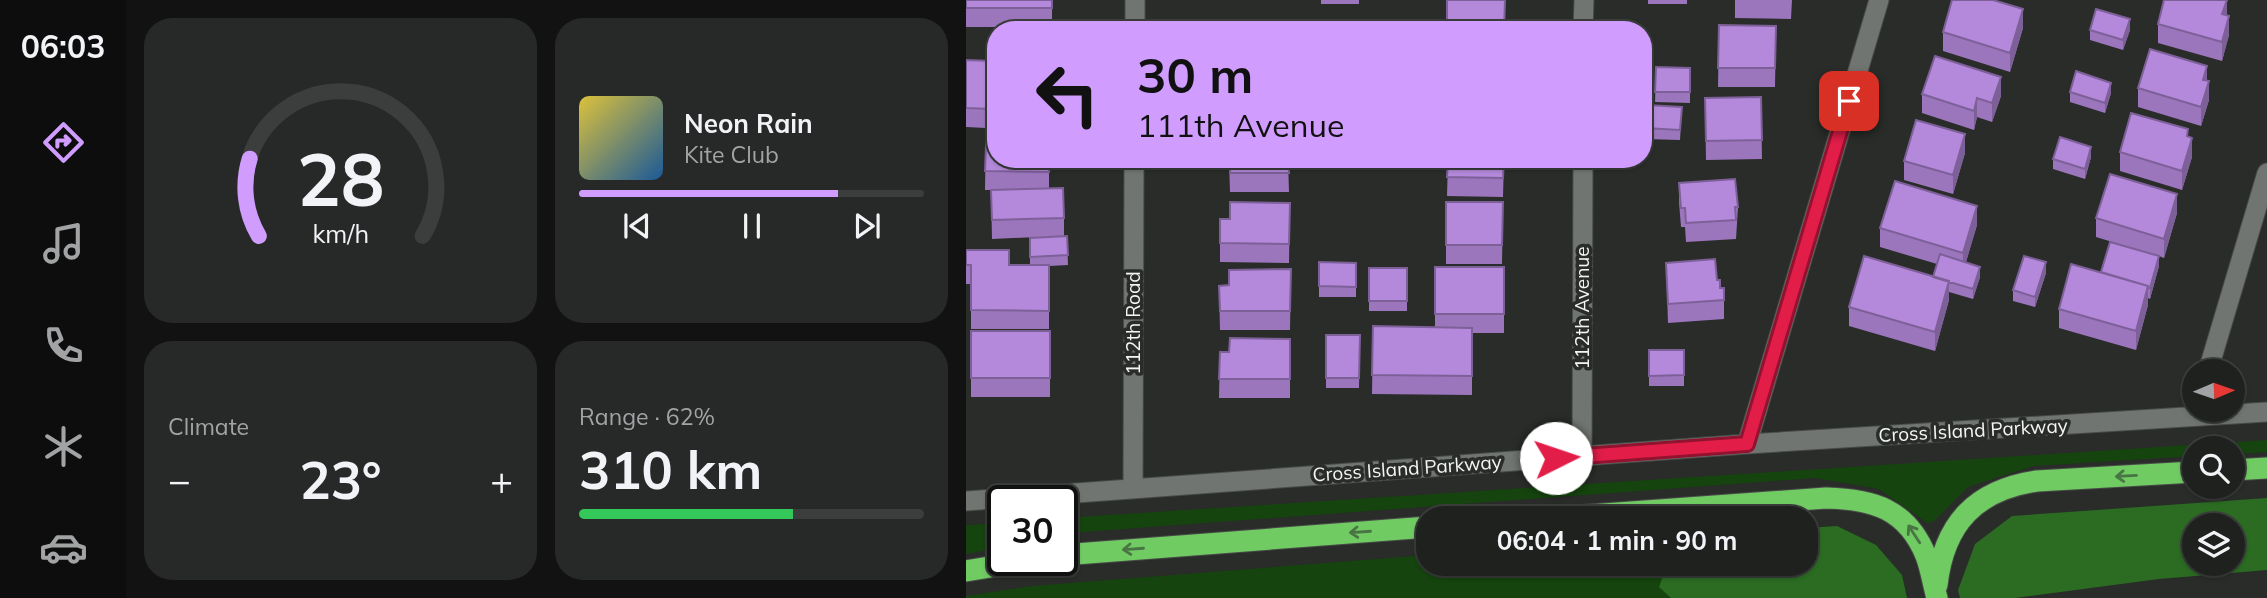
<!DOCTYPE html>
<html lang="en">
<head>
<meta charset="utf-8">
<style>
  :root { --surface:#1f211f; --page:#272928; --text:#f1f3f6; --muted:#a1a3a4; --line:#3c3e3d; --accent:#d09dff }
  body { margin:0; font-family:Mulish,sans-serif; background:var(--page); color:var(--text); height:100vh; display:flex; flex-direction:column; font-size:26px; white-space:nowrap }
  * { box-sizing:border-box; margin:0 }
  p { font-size:23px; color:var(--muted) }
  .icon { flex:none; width:38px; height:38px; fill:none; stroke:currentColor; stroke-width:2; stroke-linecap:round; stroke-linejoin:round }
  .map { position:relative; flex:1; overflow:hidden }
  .sheet { display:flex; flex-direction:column; gap:18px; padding:18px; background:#111211; width:840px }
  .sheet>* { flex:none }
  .banner { position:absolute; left:21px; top:21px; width:665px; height:147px; border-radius:28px; box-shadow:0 2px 5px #0004,0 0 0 2px var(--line); background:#d09dff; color:#111; overflow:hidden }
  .needle { width:46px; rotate:88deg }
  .fabs { position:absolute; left:1216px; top:359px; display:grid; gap:14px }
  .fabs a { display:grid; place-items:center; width:63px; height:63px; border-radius:50%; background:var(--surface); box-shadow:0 2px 5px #0004,0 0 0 2px var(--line); font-size:35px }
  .speed { position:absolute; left:21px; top:485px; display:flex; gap:14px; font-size:35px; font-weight:700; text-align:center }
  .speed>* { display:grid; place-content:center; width:91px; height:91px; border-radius:50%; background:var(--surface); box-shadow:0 2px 5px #0004,0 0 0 2px var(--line); line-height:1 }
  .speed .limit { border:4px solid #111; border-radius:10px; background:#fff; color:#111 }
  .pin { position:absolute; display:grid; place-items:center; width:60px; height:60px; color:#fff; margin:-30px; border-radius:14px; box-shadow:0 4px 10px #0006 }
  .me { position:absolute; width:77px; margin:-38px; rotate:86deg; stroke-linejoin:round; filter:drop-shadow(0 0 5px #0008) }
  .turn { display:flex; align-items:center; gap:24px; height:147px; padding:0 35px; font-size:32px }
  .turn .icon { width:91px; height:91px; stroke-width:2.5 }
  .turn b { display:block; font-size:49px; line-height:60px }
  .big { font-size:52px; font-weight:700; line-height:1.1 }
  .sheet .widget { flex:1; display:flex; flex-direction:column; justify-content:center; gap:10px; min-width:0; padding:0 24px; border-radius:28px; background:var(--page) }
  .sheet .dial { align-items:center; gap:0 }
  .dial svg { height:182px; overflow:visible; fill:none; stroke:var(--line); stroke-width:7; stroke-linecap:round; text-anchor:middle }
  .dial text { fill:var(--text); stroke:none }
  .song { display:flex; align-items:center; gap:21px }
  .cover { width:84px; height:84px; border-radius:10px; background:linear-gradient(135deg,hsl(50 70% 55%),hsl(210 70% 35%)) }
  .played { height:7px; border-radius:4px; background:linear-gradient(90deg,var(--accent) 75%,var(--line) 75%) }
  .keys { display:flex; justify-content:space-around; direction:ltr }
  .heat { display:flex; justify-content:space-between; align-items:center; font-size:38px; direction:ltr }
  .charge { height:10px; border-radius:5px; background:linear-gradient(90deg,#34c759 62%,var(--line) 0) }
  .sheet .tiles { flex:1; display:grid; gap:18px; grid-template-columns:repeat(2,1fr) }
  .trip { position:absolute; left:450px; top:506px; width:402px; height:70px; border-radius:28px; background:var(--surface); box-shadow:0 2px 5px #0004,0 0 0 2px var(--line); font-weight:700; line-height:70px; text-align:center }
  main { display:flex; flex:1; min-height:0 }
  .menu { display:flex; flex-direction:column; width:126px; justify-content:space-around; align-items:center; background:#0c0d0c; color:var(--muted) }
  .menu .icon { width:49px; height:49px }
  .menu .current { color:var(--accent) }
  .menu b { font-size:32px; color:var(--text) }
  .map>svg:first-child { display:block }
  .green { fill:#15440e }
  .forest { fill:#2b6b22; fill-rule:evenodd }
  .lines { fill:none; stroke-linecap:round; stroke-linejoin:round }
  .minor-casing { stroke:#484b47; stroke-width:21 }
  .motorway-casing { stroke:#484b47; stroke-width:23 }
  .minor { stroke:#717571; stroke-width:19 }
  .motorway { stroke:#70cb63; stroke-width:21 }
  .wall { fill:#9b76bc }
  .shaded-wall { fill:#7e6099 }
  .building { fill:#b489db; stroke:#7e6099; stroke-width:2 }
  .oneway { stroke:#497443 }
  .route-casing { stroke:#92132f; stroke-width:18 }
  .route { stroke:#e11d48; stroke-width:12 }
  .labels { text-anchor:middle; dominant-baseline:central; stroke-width:7; stroke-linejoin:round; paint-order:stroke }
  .street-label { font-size:19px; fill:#f3f5f2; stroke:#292c29 }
</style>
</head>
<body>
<main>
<nav class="menu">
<b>06:03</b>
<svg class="icon current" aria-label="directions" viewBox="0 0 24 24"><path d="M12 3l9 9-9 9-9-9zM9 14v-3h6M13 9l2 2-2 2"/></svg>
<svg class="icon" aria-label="music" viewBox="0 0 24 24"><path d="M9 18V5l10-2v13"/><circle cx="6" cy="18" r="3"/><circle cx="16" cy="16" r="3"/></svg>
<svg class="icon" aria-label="phone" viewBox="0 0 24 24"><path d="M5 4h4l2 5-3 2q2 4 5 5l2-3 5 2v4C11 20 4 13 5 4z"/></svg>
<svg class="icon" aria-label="climate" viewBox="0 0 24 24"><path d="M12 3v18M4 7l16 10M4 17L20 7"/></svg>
<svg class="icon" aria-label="car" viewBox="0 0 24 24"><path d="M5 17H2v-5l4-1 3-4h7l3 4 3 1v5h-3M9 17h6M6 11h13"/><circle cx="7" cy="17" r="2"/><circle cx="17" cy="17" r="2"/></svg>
</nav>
<section class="sheet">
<div class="tiles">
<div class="widget dial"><svg viewBox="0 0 100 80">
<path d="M14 69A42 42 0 1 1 86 69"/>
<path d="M14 69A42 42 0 0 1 10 35" stroke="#d09dff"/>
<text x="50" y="56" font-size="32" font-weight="700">28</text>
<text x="50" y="72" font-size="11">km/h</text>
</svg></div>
<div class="widget">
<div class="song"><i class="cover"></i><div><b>Neon Rain</b><p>Kite Club</p></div></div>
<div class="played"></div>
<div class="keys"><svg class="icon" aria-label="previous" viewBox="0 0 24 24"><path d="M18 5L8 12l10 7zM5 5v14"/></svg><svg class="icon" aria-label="pause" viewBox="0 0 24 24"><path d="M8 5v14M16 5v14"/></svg><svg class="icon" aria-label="next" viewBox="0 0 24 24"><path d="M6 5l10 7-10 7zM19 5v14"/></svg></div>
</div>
<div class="widget"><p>Climate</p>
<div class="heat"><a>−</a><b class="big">23°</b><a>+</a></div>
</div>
<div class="widget"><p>Range · 62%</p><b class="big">310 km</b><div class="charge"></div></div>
</div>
</section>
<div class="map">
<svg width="1301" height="598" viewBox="0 0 1301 598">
  <rect width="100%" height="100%" fill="#292c29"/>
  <path class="green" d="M 1301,440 L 1301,452 L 1267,454 L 1267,448 L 1228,448 L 1228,456 L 1067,466 L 1002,487 L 967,522 L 961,523 L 913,489 L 849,478 L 117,532 L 96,536 L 96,518 Z
    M 37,523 L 37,547 L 0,554 L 0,525 Z
    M 871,526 L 910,545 L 936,575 L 941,598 L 0,598 L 0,596 L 66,586 L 462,555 L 462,564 L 840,564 L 840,528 Z"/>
  <path class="forest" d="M 1301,498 L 1301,570 L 1193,579 L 1049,598 L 994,598 L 992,590 L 1009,544 L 1046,516 ZM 1228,525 L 1267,525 L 1267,564 L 1228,564 Z
    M 871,526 L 910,545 L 936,575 L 941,598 L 705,598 L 693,587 L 701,564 L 840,564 L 840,528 Z"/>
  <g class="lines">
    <defs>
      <path id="minor" d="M 169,30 L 169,0
        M 617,30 L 618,0
        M 1242,371 L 1301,173
        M 781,444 L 913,0
        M 616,456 L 617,159
        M 167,488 L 168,159
        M 0,501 L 781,444 L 1301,412"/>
      <path id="motorway" d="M 1267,470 L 1301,468
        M 582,518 L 860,498 C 907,499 941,509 960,556 C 965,569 967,584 971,598
        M 96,555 L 462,527
        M 0,571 L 66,560
        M 971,585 C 978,523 1010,490 1071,481 L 1228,472"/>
    </defs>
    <use href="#minor" class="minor-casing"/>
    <use href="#motorway" class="motorway-casing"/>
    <use href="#minor" class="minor"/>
    <use href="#motorway" class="motorway"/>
  </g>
  <path class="wall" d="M 0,0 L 86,0 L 86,27 L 0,27 Z
    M 355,0 L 393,0 L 393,4 L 355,4 Z
    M 682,0 L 721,0 L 721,4 L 682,4 Z
    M 769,0 L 826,0 L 825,19 L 769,18 Z
    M 1261,15 L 1263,35 L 1256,61 L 1192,43 L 1192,24 Z
    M 753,25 L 810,26 L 809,87 L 752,87 Z
    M 1057,28 L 1044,72 L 977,51 L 977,32 Z
    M 1124,30 L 1164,30 L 1157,50 L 1124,40 Z
    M 0,60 L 26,77 L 30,77 L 30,114 L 25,114 L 25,122 L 83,159 L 83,188 L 98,218 L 98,236 L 101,236 L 102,265 L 83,266 L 83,329 L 5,329 L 5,284 L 0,284 L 0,250 L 43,265 L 64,265 L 64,238 L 71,237 L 26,239 L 25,190 L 32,190 L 19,190 L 20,128 L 0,127 Z
    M 690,67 L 724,68 L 724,103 L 689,102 Z
    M 1241,81 L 1243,100 L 1235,126 L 1172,107 L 1172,88 Z
    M 1104,92 L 1145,93 L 1139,113 L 1104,102 Z
    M 956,94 L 1035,96 L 1026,122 L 1011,117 L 1008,130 L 956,113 Z
    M 795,97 L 796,159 L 740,160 L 739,98 Z
    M 680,105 L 716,107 L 714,140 L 679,139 Z
    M 1222,137 L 1226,157 L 1216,190 L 1154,171 L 1154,152 Z
    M 999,153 L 987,194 L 938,180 L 938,161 Z
    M 1125,157 L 1119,179 L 1087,169 L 1087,159 Z
    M 263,159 L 322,159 L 323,192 L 264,192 Z
    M 482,159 L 538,159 L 537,197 L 481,196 Z
    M 713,183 L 772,207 L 770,239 L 720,242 L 719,227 L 715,227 L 713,202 Z
    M 480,202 L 537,202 L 536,264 L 480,264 Z
    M 324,203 L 323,263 L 254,262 L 254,219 L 264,219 Z
    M 1211,213 L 1198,258 L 1193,256 L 1193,266 L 1184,299 L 1182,298 L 1182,305 L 1170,350 L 1093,328 L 1093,309 L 1176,251 L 1130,237 L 1130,218 Z
    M 1011,225 L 1000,262 L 1014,277 L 1007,299 L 983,292 L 983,300 L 969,351 L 883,326 L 883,307 L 967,277 L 971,264 L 914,247 L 914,228 Z
    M 353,262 L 390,263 L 390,297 L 353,297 Z
    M 700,263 L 751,280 L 754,288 L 758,288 L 758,319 L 702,323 Z
    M 469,267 L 538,267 L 538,333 L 506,333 L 506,395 L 406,394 L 407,326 L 469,327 Z
    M 403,268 L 441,268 L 441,311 L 403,311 Z
    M 325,269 L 324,330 L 254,330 L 253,286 L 263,285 Z
    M 1080,273 L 1069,307 L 1047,301 L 1047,290 Z
    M 5,331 L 84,331 L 84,397 L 5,397 Z
    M 360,335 L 394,335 L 393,388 L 360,388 Z
    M 324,339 L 324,398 L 253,398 L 254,352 L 263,352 Z
    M 683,350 L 718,350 L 718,386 L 683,386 Z"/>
  <path class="shaded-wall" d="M 1261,0 L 1261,19 L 1256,14 Z
    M 1057,9 L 1057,28 L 1044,72 L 1044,53 Z
    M 1263,16 L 1263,35 L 1256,61 L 1256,42 Z
    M 1164,19 L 1164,30 L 1157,50 L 1157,40 Z
    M 1241,66 L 1241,85 L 1237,80 Z
    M 1035,77 L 1035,96 L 1026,122 L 1026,103 Z
    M 1243,81 L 1243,100 L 1235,126 L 1235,107 Z
    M 1145,83 L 1145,93 L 1139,113 L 1139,103 Z
    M 1011,98 L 1011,117 L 1008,130 L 1008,111 Z
    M 999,134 L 999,153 L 987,194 L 987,175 Z
    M 1226,138 L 1226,157 L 1216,190 L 1216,171 Z
    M 1125,147 L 1125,157 L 1119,179 L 1119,169 Z
    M 1211,194 L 1211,213 L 1198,258 L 1198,239 Z
    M 1011,206 L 1011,225 L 997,272 L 997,253 Z
    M 1193,256 L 1193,266 L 1184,299 L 1184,288 Z
    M 1080,262 L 1080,273 L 1069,307 L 1069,297 Z
    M 1014,267 L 1014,277 L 1007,299 L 1007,289 Z
    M 983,281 L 983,300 L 969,351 L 969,332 Z
    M 1182,286 L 1182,305 L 1170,350 L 1170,331 Z"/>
  <path class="building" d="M 0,0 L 86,0 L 86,8 L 0,8 Z
    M 481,0 L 539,0 L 538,30 L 481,30 Z
    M 986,0 L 1027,0 L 1057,9 L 1044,53 L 977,32 Z
    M 1198,0 L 1261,0 L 1256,14 L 1263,16 L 1256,42 L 1192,24 Z
    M 1130,9 L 1164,19 L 1157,40 L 1124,30 Z
    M 276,24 L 380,25 L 380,30 L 276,30 Z
    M 753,25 L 810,26 L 809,68 L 752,68 Z
    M 1184,49 L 1241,66 L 1237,80 L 1243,81 L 1235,107 L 1172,88 Z
    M 969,56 L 1035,77 L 1026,103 L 1011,98 L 1008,111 L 956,94 Z
    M 0,60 L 26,61 L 26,77 L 30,77 L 30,95 L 25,95 L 25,109 L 0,108 Z
    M 690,67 L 724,68 L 724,92 L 689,92 Z
    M 1110,71 L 1145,83 L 1139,103 L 1104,92 Z
    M 795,97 L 796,140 L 740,141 L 739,98 Z
    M 680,105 L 716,107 L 714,130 L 679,128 Z
    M 1165,113 L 1222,129 L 1221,136 L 1226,138 L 1216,171 L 1154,152 Z
    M 950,120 L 999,134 L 987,175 L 938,161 Z
    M 21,122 L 30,122 L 30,159 L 83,159 L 83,172 L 19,171 Z
    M 1094,137 L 1125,147 L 1119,169 L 1087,159 Z
    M 264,159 L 322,159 L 323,173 L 264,173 Z
    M 482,159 L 538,159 L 537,178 L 481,177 Z
    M 1144,174 L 1211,194 L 1198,239 L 1130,218 Z
    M 769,179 L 772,207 L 769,207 L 770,220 L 720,223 L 719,208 L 715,208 L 713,183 Z
    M 929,181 L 1011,206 L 997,253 L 914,228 Z
    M 97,188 L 98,218 L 26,220 L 25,190 Z
    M 264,202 L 324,203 L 323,244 L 254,243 L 254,219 L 264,219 Z
    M 480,202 L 537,202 L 536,245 L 480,245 Z
    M 101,236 L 102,255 L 64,257 L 64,238 Z
    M 1144,242 L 1193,256 L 1184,288 L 1182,288 L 1182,286 L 1135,272 Z
    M 0,250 L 43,250 L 43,265 L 83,265 L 83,311 L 5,310 L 5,265 L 0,265 Z
    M 974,254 L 1014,267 L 1007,289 L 967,277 Z
    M 898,256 L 983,281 L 969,332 L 883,307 Z
    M 1058,256 L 1080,262 L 1069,297 L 1047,290 Z
    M 749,259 L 751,280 L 754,280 L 754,288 L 758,288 L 758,300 L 702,304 L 700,263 Z
    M 353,262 L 390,263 L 390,287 L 353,286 Z
    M 1105,264 L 1182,286 L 1170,331 L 1093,309 Z
    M 469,267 L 538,267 L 538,314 L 469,314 Z
    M 403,268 L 441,268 L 441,301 L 403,301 Z
    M 325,269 L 324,311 L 254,311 L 253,286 L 263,285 L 263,270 Z
    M 407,326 L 506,328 L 506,376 L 406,375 Z
    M 5,331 L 84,331 L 84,378 L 5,378 Z
    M 360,335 L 394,335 L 393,378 L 360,378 Z
    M 264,338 L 324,339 L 324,379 L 253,379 L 254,352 L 263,352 Z
    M 683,350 L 718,350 L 718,375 L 683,376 Z"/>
  <defs><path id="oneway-shaft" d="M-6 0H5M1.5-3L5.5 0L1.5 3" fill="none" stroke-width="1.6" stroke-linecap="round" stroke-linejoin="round" transform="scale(1.75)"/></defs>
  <g class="oneway">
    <use href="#oneway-shaft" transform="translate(1160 476) rotate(177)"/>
    <use href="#oneway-shaft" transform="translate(394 532) rotate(176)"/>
    <use href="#oneway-shaft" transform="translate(948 534) rotate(-123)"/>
    <use href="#oneway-shaft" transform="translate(167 549) rotate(176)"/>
  </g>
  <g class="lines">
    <defs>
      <path id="route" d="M 590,458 L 781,444 L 883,101"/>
    </defs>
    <use href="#route" class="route-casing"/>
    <use href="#route" class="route"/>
  </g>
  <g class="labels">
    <g class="street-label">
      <text transform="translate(616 308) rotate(-90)">112th Avenue</text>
      <text transform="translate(167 323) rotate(-90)">112th Road</text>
      <text transform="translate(1007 430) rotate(-3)">Cross Island Parkway</text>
      <text transform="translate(441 468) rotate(-4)">Cross Island Parkway</text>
    </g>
  </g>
</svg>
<div class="fabs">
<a><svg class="needle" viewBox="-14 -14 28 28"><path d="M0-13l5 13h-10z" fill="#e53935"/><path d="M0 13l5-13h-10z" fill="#a1a3a4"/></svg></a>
<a><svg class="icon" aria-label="search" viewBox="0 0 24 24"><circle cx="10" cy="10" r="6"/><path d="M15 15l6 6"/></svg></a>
<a><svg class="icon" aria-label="layers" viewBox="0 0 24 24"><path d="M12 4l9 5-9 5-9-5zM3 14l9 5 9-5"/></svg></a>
</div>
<div class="speed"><div class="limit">30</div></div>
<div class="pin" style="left:883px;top:101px;background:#d93025"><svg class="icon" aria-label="arrive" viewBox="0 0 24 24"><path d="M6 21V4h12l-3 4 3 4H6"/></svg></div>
<svg class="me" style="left:590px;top:458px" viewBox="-20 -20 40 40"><circle r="19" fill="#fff"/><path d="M0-13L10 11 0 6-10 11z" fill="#e11d48"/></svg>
<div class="trip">06:04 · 1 min · 90 m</div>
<div class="banner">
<div class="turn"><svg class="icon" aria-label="left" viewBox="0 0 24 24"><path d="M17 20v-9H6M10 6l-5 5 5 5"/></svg><div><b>30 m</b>111th Avenue</div></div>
</div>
</div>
</main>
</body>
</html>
